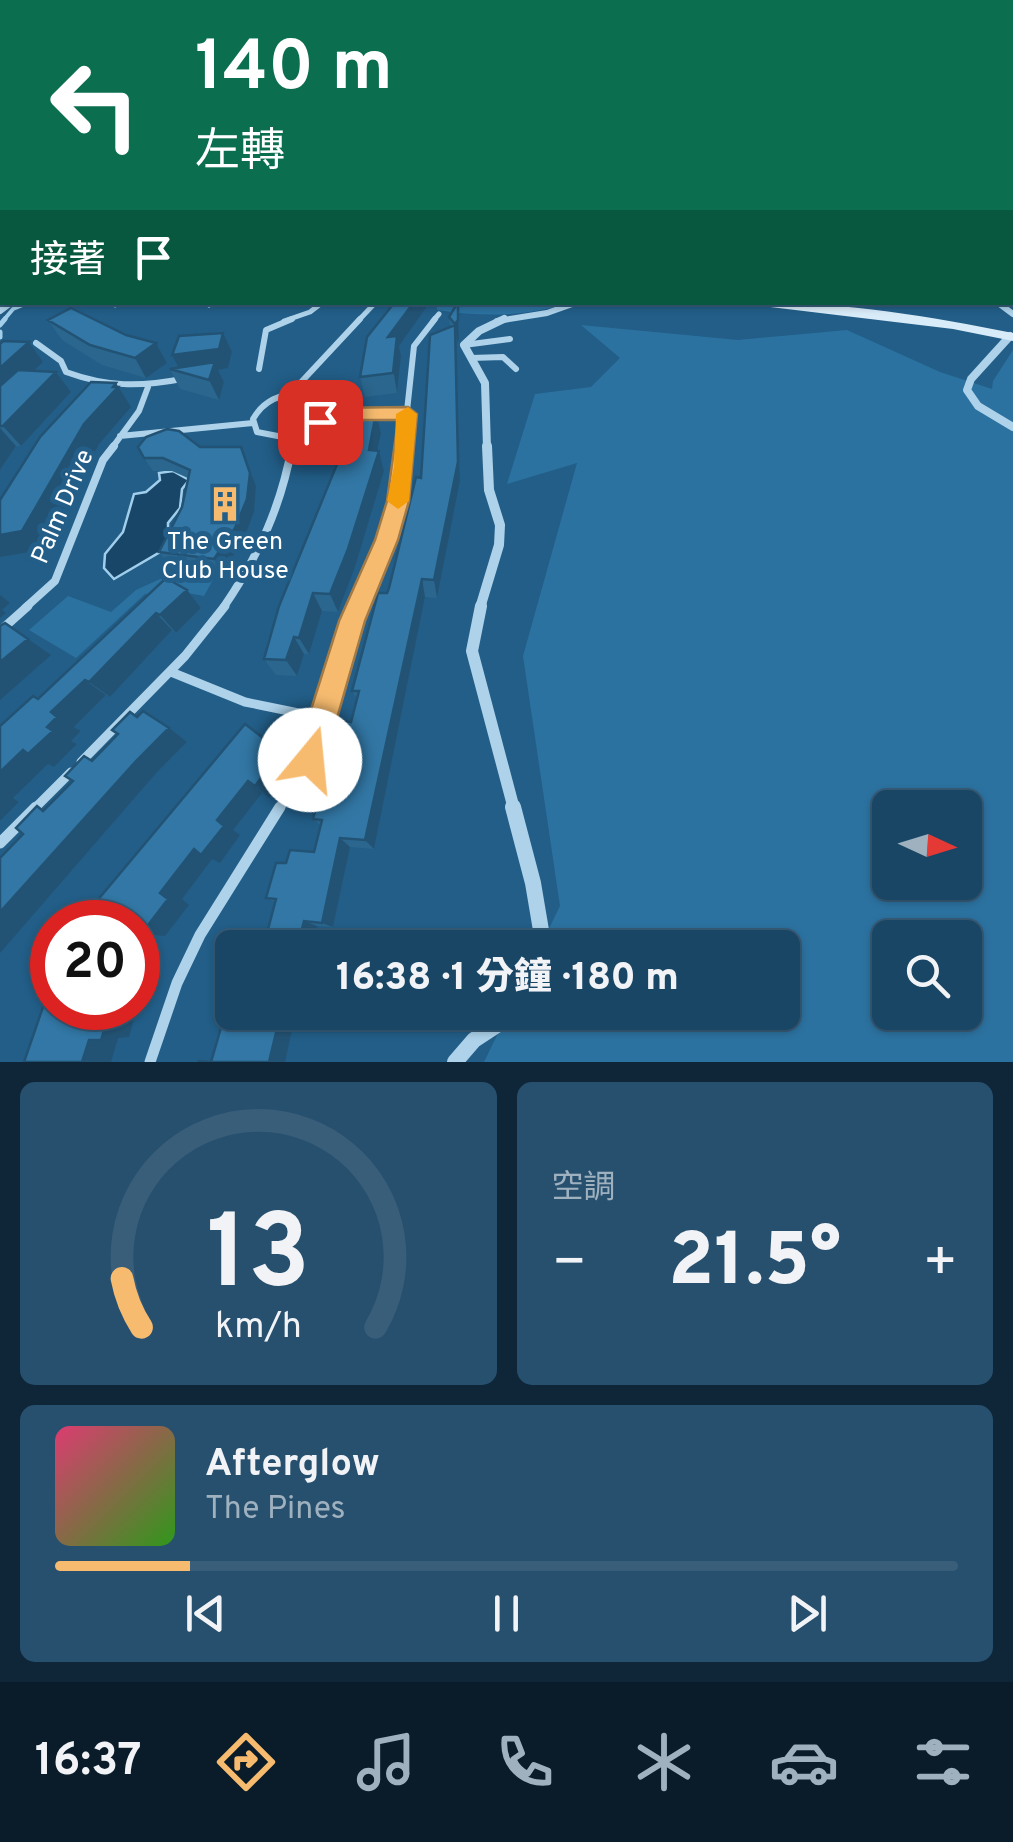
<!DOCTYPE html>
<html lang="zh-TW">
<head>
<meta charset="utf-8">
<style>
  :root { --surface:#1a4666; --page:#27506f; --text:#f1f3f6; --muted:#9fb1bf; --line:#385e7a; --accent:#f6bb6f }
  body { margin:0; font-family:Overpass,"Noto Sans TC",sans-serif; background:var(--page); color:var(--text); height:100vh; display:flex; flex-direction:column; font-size:38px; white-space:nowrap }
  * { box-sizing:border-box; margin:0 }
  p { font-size:32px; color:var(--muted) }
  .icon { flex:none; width:55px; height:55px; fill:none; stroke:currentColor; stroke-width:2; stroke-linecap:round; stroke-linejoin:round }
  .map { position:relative; height:1062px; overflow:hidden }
  .sheet { display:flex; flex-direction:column; gap:20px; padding:20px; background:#0e2638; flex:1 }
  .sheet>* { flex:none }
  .guide { position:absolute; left:0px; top:0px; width:1015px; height:305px; box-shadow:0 2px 8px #0004,0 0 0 2px var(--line); background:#0b6e4f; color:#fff; overflow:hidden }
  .needle { width:65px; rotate:94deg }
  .buttons { position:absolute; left:872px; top:790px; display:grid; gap:20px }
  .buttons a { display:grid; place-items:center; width:110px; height:110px; border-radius:15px; background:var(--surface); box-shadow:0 2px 8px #0004,0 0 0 2px var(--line); font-size:50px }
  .speed { position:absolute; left:30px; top:900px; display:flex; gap:20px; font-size:50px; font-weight:700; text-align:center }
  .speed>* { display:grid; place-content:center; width:130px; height:130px; border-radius:50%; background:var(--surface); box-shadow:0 2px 8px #0004,0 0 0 2px var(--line); line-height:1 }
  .speed .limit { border:15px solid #d22; background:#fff; color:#111 }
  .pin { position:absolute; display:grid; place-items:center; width:85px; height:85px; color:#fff; margin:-42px; border-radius:20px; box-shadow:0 5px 15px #0006 }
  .me { position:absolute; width:110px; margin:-55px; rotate:17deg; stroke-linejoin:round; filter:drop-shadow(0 0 8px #0008) }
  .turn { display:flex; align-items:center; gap:35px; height:210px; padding:0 30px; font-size:45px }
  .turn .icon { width:130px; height:130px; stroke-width:2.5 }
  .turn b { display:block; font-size:70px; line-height:85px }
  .then { display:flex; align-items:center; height:95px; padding:0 30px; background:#0003; gap:20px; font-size:38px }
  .big { font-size:75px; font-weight:800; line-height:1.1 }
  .sheet .card { flex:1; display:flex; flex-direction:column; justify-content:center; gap:15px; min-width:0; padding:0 35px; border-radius:15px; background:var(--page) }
  .sheet .dial { align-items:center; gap:0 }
  .dial svg { height:260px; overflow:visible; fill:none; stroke:var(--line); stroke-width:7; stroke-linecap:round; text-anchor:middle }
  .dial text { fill:var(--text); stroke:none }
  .song { display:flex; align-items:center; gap:30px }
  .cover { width:120px; height:120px; border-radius:15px; background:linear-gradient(135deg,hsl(340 70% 55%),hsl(110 70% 35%)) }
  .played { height:10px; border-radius:5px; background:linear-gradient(90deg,var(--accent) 15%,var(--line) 15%) }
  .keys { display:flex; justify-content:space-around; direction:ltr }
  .heat { display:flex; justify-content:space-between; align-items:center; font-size:55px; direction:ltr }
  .sheet .tiles { flex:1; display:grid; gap:20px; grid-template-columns:1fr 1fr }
  .card:last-child { grid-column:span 2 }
  .trip { position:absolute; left:215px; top:930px; width:585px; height:100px; border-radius:15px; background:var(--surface); box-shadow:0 2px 8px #0004,0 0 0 2px var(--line); font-weight:800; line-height:100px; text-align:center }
  .dock { display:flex; height:160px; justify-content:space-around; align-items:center; background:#0a1c29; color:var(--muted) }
  .dock .icon { width:70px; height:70px }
  .dock .current { color:var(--accent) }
  .dock b { font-size:45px; color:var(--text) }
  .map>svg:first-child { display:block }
  .green { fill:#2c72a0; fill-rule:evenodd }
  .water { fill:#174668; stroke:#a1cfeb; stroke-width:2.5 }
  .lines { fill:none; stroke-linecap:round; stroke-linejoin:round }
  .stream-far1 { stroke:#a1cfeb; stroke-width:4 }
  .stream { stroke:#a1cfeb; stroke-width:5 }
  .lane-far4 { stroke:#add2ea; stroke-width:5 }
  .lane-far3 { stroke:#add2ea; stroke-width:6 }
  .lane-far2 { stroke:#add2ea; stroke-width:8 }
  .lane-far1 { stroke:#add2ea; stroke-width:9 }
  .lane { stroke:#add2ea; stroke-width:11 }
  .street-far4 { stroke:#add2ea; stroke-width:6 }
  .street-far3 { stroke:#add2ea; stroke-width:8 }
  .street-far2 { stroke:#add2ea; stroke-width:10 }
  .street-far1 { stroke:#add2ea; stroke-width:12 }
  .street { stroke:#add2ea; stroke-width:16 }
  .secondary { fill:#d8ebf8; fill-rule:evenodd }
  .wall { fill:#2b668e }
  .shaded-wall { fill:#235374 }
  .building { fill:#3277a5; stroke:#235374; stroke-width:2.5 }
  .route { fill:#f6bb6f; stroke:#a07a48; stroke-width:2.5 }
  .slow { fill:#f59e0b }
  .labels { text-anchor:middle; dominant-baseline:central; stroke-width:10; stroke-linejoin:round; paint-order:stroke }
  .street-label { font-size:25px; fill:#fff; stroke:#225e88 }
  .poi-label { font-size:25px; fill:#fff; stroke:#225e88 }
</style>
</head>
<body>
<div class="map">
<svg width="1013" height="1062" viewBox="0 0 1013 1062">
  <rect width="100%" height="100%" fill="#225e88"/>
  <path class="green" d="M 427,303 L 569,303 C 524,317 483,317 437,310 L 437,304 Z
    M 581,325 L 738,340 L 847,330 L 940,372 L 992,389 L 993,381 L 1013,350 L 1013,1062 L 484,1062 L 508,1013 L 782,1012 L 782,948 L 540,947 L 560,906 L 523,656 L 577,463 L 507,484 L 535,394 L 591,387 L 620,358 ZM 890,808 L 965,808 L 965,882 L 890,882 ZM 890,938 L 965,938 L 965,1012 L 890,1012 Z
    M 171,574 L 215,576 L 204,596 L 176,591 L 145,594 L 76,658 L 29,630 L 68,596 L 111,612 L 136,590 Z"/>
  <path class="water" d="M 173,471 L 189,480 L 182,489 L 180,508 L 168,523 L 168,537 L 160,552 L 114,579 L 104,568 L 105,554 L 123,532 L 134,494 L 146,492 L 160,480 L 159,473 Z"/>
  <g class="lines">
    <path class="stream-far1" d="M 3,321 L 13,309 L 30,302"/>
    <path class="stream" d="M 0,325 L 5,319
      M 0,332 L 0,337"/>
    <path class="lane-far4" d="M 115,305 L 121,302
      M 209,305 L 212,302
      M 284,321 L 310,312 L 323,302
      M 358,321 L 376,302
      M 433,321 L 439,314"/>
    <path class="lane-far3" d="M 36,343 L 61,361 L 66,372 C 107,387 140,387 182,379
      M 464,345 L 510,339
      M 471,358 L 503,357 L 516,369
      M 259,369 L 266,330 L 292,319
      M 291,393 L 360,319
      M 302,393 L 320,400 L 324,406 L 316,425 L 288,438 L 257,432 L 253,419 C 264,400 280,394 302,393 Z
      M 324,414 L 408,413
      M 120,436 L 253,423
      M 112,448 L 139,411 L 148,387
      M 291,448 L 293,437
      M 403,448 L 414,346 L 435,319"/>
    <path class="lane-far2" d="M 25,608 L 55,581 L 103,460 L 114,446
      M 223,608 C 258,557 281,507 292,446
      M 357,608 L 398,501 L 404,446"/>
    <path class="lane-far1" d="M 0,631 L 28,606
      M 171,672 L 245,702 L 323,718
      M 81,762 L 185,656 L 225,606
      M 34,809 L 71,772
      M 279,809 L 310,760 L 358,606"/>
    <path class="lane" d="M 0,843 L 36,807
      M 150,1062 L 177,983 L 200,935 L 280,807"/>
    <path class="street-far4" d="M 997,302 L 1013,314
      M 0,311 L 12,302
      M 497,321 L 547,313 L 578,302"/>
    <path class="street-far3" d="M 1010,336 L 971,379 L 967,390 L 978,406 L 1013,427
      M 487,448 L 485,383 L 464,345 L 479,331 L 504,319"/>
    <path class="street-far2" d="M 480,608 L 499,545 L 500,525 L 489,490 L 487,446"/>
    <path class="street-far1" d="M 481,606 L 472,651 L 514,809"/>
    <path class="street" d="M 513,807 L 533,883 L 544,948
      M 455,1062 L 474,1040 L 517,1012"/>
    <path class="secondary" d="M 0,175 L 2,176 L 2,182 L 0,181 Z
      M 755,302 C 841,302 928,316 1013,333 L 1013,341 L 953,329 L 761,306 Z"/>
  </g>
  <path class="wall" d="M 458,302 L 459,339 L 456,343 L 460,481 L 437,598 L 425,597 L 374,849 L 350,847 L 333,927 L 317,926 L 266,937 L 275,902 L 266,898 L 286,863 L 314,852 L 321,826 L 313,819 L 330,789 L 357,699 L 352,691 L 387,593 L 421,478 L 450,327 L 449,317 Z
    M 428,305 L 399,346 L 401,356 L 397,393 L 365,397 L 360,377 Z
    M 48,320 L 126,335 L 156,343 L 167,363 L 146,378 L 102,365 L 62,340 Z
    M 29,342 L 43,362 L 34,371 L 56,372 L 71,392 L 21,446 L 16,446 L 0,470 L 0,344 Z
    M 232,352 L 228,368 L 218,370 L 224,382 L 219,400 L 180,389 L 170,369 L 179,367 L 172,355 Z
    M 376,413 L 381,433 L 378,451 L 379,451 L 384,471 L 355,567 L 338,612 L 322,611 L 309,654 L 304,654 L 297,676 L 276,675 L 264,659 Z
    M 200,447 L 247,460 L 256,486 L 254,512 L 243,541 L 223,571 L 168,564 L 159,552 L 182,507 L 188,478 L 172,471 L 153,471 L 144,458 Z
    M 187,590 L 201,608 L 176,633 L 172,630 L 110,697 L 106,695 L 74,727 L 81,731 L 71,741 L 77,744 L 54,767 L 48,764 L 13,798 L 19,802 L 0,821 L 0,726 Z"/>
  <path class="shaded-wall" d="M 0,238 L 2,250 L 2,280 L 0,294 Z
    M 414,302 L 428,302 L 428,305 L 399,346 L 401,356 L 397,393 L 388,337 Z
    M 458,302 L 459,339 L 457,343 L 455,324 Z
    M 455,325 L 460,481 L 437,598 L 434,580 Z
    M 223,333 L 232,352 L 228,368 L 218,370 L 224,382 L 219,400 L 209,380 L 181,372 L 172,355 Z
    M 29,342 L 43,362 L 0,404 L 0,368 Z
    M 156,343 L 167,363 L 146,378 L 135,358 Z
    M 56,372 L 71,392 L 21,446 L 3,426 Z
    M 116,383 L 131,407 L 99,444 L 42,550 L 0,557 L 0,535 Z
    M 376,413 L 381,433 L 375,463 L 379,451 L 384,471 L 355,567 L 338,612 L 330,594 L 369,450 Z
    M 0,428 L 16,446 L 0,470 Z
    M 241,447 L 256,486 L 254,512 L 243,541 L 223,571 L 214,559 Z
    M 422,579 L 425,597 L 374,849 L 365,840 Z
    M 187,590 L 201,608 L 176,633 L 160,615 Z
    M 313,593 L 322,611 L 309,654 L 299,638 Z
    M 0,595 L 10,603 L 2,610 L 6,613 L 0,618 Z
    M 156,613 L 172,630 L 110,697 L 89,682 Z
    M 294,637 L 304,654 L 297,676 L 286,660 Z
    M 28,639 L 51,655 L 0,700 L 0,662 Z
    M 85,680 L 106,695 L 74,727 L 81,731 L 71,741 L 77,744 L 54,767 L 48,764 L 13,798 L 19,802 L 0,821 L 0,772 L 47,727 L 51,712 Z
    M 169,728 L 187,742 L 157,772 L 0,953 L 0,912 L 137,760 Z
    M 275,747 L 287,760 L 281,768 L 287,773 L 269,798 L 255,786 L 267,757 Z
    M 248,781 L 262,793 L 233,830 L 240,835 L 220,863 L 212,859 L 182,899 L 189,905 L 165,936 L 155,935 L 148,944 L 138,943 L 138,927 L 160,893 Z
    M 340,838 L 350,847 L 333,927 L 322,923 Z
    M 304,921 L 317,926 L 311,948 L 297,948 Z
    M 111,1008 L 137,1008 L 129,1037 L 118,1038 L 111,1062 L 82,1062 L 89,1040 Z
    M 281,1012 L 296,1012 L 285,1062 L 269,1062 Z"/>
  <path class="building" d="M 395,302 L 414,302 L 388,337 L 397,336 L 393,373 L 360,377 L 367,337 Z
    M 458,302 L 458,320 L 455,324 L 449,317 Z
    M 71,308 L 126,335 L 156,343 L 135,358 L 90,345 L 48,320 Z
    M 455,325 L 458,462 L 434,580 L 422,579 L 365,840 L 340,838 L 322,923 L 304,921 L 297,948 L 244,948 L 248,935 L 266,937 L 276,899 L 266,898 L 276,863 L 286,863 L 290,850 L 314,852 L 322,820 L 313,819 L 321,788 L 330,789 L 343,721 L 351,722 L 359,691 L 352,691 L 378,593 L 387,593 L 389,588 L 416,477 L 421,478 L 430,335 Z
    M 223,333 L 219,349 L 172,355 L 179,336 Z
    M 3,341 L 29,342 L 0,368 L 0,344 Z
    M 215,362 L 209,380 L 170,369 Z
    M 18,370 L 56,372 L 3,426 L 0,426 L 0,386 Z
    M 91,382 L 116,383 L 113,387 L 118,387 L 84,424 L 22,531 L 0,535 L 0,500 L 40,437 Z
    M 360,413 L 376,413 L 369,450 L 379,451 L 348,549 L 330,594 L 313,593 L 299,638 L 294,637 L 286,660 L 264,659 L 279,606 L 353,425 Z
    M 167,429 L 179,431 L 200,447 L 241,447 L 250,473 L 247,499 L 235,528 L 214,559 L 159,552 L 182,507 L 190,470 L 163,458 L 144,458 L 138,447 L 146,437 Z
    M 166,578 L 187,590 L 160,615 L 156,613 L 89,682 L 85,680 L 51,712 L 57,717 L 47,727 L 53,731 L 28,754 L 23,750 L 0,772 L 0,726 L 33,696 L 38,699 Z
    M 5,623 L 28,639 L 0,662 L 0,626 Z
    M 143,711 L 169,728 L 137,760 L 0,912 L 0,858 L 23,834 L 16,828 L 37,806 L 43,811 L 73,781 L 65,776 L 84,756 L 92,761 L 118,734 L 112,730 L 130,712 L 137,717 Z
    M 245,724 L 275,747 L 267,757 L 274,761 L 255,786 L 248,781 L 217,820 L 224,826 L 201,855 L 194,849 L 170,880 L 160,893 L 168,899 L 142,933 L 138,929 L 138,922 L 98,922 L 86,914 Z
    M 232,950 L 232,1012 L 281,1012 L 269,1062 L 199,1062 L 199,1061 L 211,1062 L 231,993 L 220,992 Z
    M 52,981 L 52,1008 L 111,1008 L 101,1040 L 89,1040 L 82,1062 L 24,1062 Z"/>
  <linearGradient id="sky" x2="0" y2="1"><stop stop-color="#13344b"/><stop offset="0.48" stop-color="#3e6e96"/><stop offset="1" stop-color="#3e6e96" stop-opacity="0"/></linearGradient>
  <rect width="1013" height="288" fill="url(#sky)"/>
  <path class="route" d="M 408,407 L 417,414 L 409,501 L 398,540 L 365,621 L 325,760 L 320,771 L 310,776 L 299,771 L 295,760 L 339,621 L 375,540 L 387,501 L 398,420 L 331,420 L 320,428 L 311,422 L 318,409 L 324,408 Z"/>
  <path class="slow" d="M 408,407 L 417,414 L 409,501 L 398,509 L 387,501 L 394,466 L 396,414 Z"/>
  <defs>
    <symbol id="building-bare" viewBox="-9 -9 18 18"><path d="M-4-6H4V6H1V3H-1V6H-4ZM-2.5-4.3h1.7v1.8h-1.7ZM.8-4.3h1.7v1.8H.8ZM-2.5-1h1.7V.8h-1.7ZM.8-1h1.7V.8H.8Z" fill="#f6bb6f" stroke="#225e88" stroke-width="2.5" paint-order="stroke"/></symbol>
  </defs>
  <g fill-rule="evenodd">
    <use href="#building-bare" x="200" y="479" width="50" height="50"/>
  </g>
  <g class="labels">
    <g class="street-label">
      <text transform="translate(64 507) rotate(-67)">Palm Drive</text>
    </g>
    <g class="poi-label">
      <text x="225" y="543">The Green<tspan x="225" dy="29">Club House</tspan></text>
    </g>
  </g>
</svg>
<div class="buttons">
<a><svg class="needle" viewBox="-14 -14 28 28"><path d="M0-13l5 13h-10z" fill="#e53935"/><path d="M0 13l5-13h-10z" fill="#9fb1bf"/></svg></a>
<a><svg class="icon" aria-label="search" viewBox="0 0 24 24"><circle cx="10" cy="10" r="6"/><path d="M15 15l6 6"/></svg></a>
</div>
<div class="speed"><div class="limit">20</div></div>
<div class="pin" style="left:320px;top:422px;background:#d93025"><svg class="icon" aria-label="arrive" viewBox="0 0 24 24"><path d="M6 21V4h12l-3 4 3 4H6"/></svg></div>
<svg class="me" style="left:310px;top:760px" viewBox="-20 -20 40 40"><circle r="19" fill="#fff"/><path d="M0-13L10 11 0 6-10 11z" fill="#f6bb6f"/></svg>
<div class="trip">16:38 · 1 分鐘 · 180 m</div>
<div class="guide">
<div class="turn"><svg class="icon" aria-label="left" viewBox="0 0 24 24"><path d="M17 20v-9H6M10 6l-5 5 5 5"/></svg><div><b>140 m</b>左轉</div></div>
<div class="then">接著<svg class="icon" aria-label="arrive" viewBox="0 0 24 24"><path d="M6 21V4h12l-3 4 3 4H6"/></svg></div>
</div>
</div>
<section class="sheet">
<div class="tiles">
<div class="card dial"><svg viewBox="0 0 100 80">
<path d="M14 69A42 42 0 1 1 86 69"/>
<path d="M14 69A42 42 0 0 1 8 54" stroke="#f6bb6f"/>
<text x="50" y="56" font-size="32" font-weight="700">13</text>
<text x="50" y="72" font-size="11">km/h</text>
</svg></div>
<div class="card"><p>空調</p>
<div class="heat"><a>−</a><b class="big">21.5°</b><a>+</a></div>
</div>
<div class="card">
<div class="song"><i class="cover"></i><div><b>Afterglow</b><p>The Pines</p></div></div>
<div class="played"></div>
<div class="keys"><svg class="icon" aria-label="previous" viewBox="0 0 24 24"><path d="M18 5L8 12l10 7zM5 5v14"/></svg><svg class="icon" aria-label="pause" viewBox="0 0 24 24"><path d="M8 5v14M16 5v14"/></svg><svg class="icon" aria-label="next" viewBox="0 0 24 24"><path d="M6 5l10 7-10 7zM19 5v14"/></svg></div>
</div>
</div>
</section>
<nav class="dock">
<b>16:37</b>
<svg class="icon current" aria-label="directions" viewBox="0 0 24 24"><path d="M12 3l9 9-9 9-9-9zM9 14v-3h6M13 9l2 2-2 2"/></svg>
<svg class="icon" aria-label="music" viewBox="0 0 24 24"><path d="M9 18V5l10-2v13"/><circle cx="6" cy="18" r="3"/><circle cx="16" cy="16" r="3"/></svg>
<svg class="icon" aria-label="phone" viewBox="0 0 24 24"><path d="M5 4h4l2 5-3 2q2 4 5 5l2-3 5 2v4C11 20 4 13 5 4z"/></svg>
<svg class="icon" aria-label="climate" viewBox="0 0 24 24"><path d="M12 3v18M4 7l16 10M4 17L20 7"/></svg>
<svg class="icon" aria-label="car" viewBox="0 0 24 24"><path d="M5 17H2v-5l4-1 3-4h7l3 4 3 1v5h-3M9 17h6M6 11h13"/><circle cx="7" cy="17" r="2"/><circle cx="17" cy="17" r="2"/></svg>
<svg class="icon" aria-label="filters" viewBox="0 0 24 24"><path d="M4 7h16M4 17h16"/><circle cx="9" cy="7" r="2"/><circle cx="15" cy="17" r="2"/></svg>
</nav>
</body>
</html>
